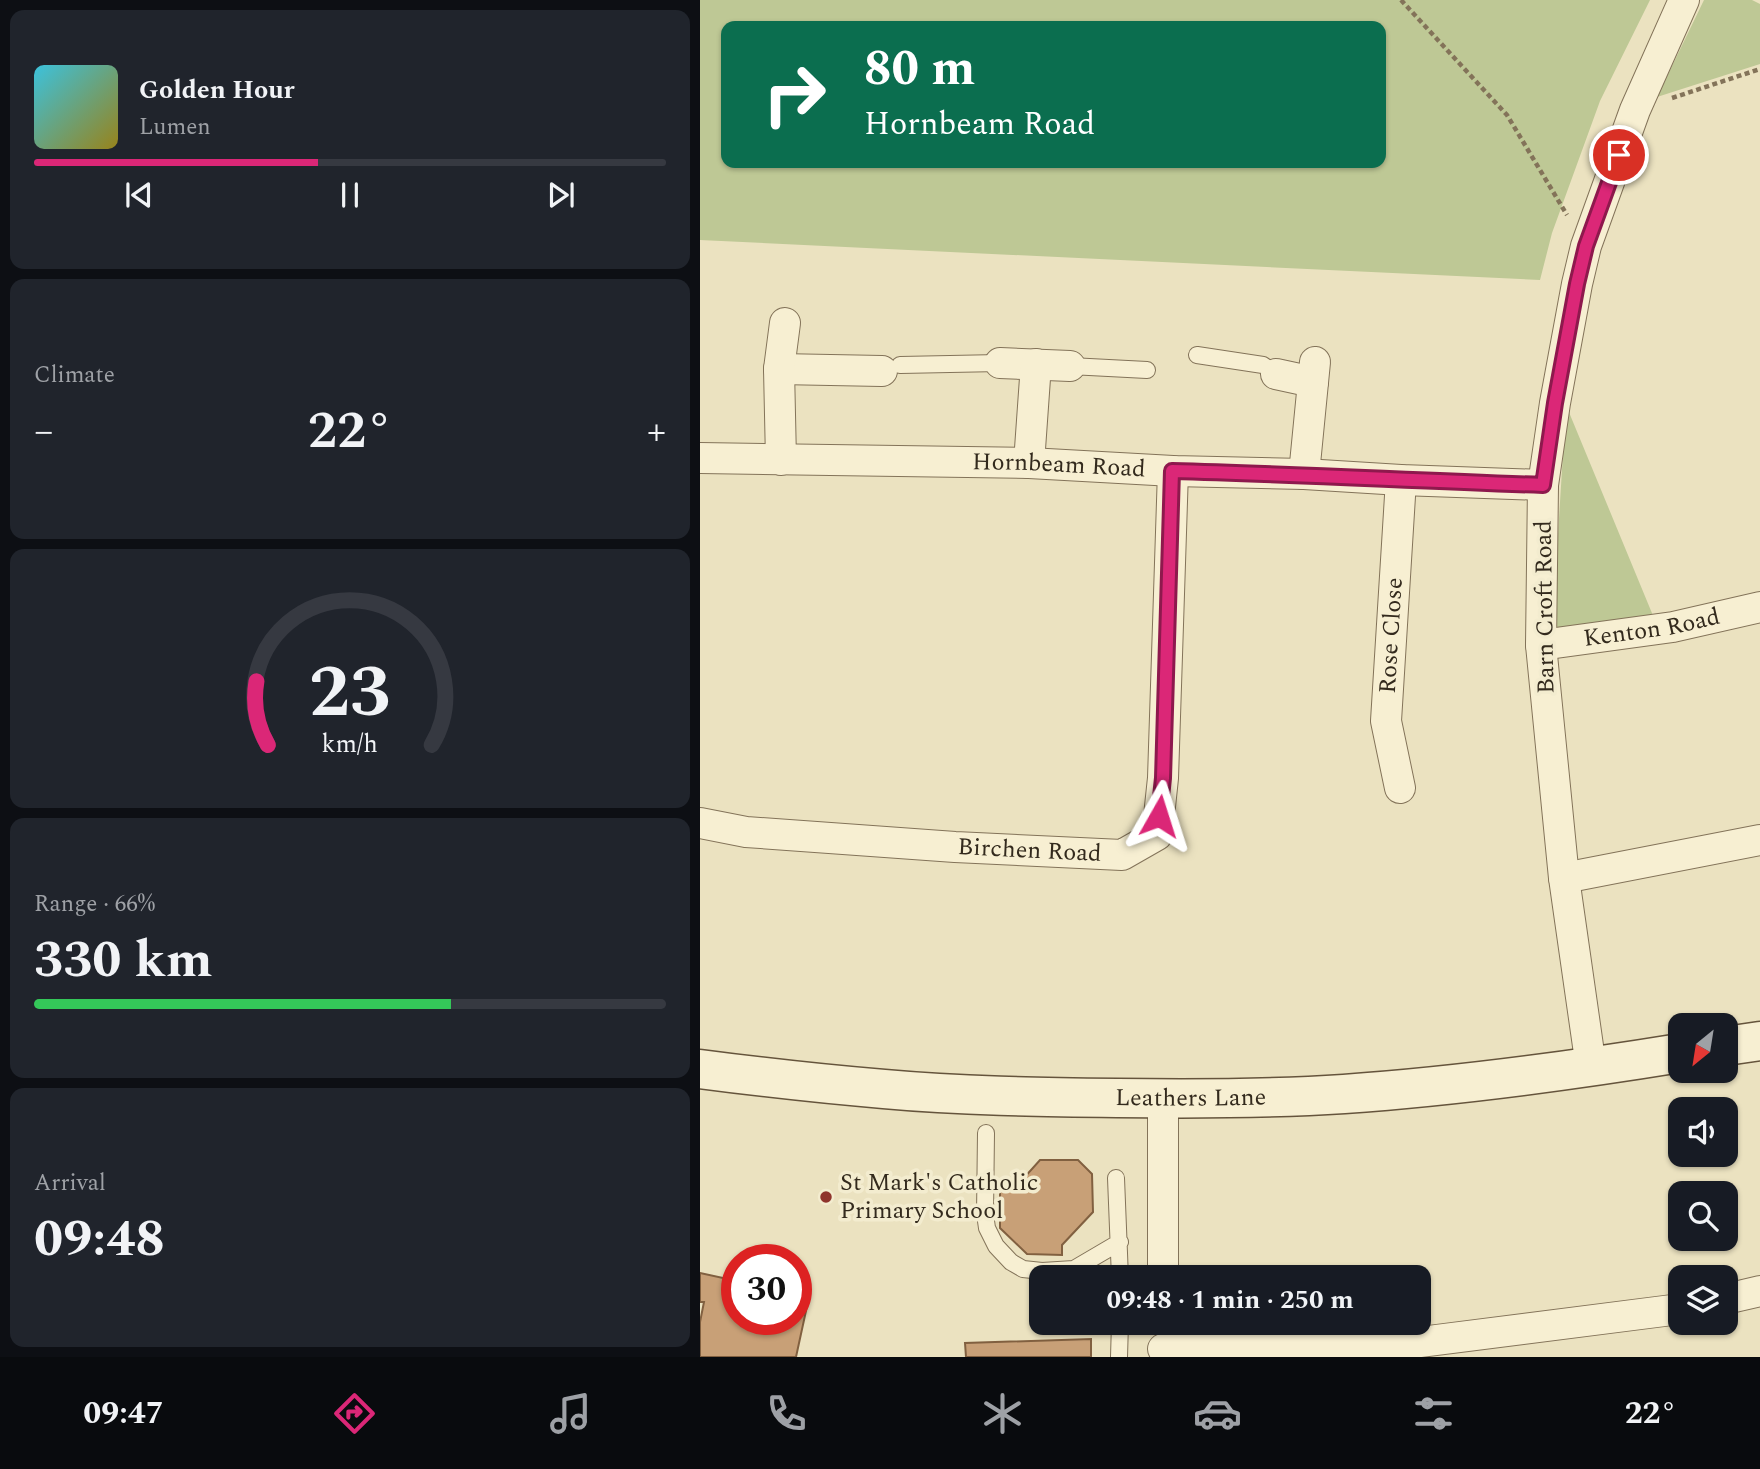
<!DOCTYPE html>
<html lang="en">
<head>
<meta charset="utf-8">
<style>
  :root { --surface:#171b24; --page:#20242c; --text:#f1f3f6; --muted:#9ea1a6; --line:#363941; --accent:#db2777 }
  body { margin:0; font-family:Spectral,serif; background:var(--page); color:var(--text); height:100vh; display:flex; flex-direction:column; font-size:26px; white-space:nowrap }
  * { box-sizing:border-box; margin:0 }
  p { font-size:23px; color:var(--muted) }
  .icon { flex:none; width:38px; height:38px; fill:none; stroke:currentColor; stroke-width:2; stroke-linecap:round; stroke-linejoin:round }
  .map { position:relative; flex:1; overflow:hidden }
  .side { display:flex; flex-direction:column; gap:10px; padding:10px; background:#0d0f14; width:700px }
  .side>* { flex:none }
  .guide { position:absolute; left:21px; top:21px; width:665px; height:147px; border-radius:14px; box-shadow:0 2px 5px #0004; background:#0b6e4f; color:#fff; overflow:hidden }
  .needle { width:46px; rotate:210deg }
  .tools { position:absolute; left:968px; top:1013px; display:grid; gap:14px }
  .tools a { display:grid; place-items:center; width:70px; height:70px; border-radius:14px; background:var(--surface); box-shadow:0 2px 5px #0004; font-size:35px }
  .speed { position:absolute; left:21px; top:1244px; display:flex; gap:14px; font-size:35px; font-weight:700; text-align:center }
  .speed>* { display:grid; place-content:center; width:91px; height:91px; border-radius:50%; background:var(--surface); box-shadow:0 2px 5px #0004; line-height:1 }
  .speed .limit { border:10px solid #d22; background:#fff; color:#111 }
  .pin { position:absolute; display:grid; place-items:center; width:60px; height:60px; color:#fff; margin:-30px; border:4px solid #fff; border-radius:50%; box-shadow:0 2px 7px #0007 }
  .me { position:absolute; width:77px; margin:-38px; rotate:6deg; stroke-linejoin:round; filter:drop-shadow(0 0 5px #0008) }
  .turn { display:flex; align-items:center; gap:24px; height:147px; padding:0 28px; font-size:32px }
  .turn .icon { width:91px; height:91px; stroke-width:2.5 }
  .turn b { display:block; font-size:49px; line-height:60px }
  .big { font-size:52px; font-weight:700; line-height:1.1 }
  .side .widget { flex:1; display:flex; flex-direction:column; justify-content:center; gap:10px; min-width:0; padding:0 24px; border-radius:14px; background:var(--page) }
  .side .dial { align-items:center; gap:0 }
  .dial svg { height:182px; overflow:visible; fill:none; stroke:var(--line); stroke-width:7; stroke-linecap:round; text-anchor:middle }
  .dial text { fill:var(--text); stroke:none }
  .song { display:flex; align-items:center; gap:21px }
  .cover { width:84px; height:84px; border-radius:10px; background:linear-gradient(135deg,hsl(190 70% 55%),hsl(50 70% 35%)) }
  .played { height:7px; border-radius:4px; background:linear-gradient(90deg,var(--accent) 45%,var(--line) 45%) }
  .keys { display:flex; justify-content:space-around; direction:ltr }
  .heat { display:flex; justify-content:space-between; align-items:center; font-size:38px; direction:ltr }
  .charge { height:10px; border-radius:5px; background:linear-gradient(90deg,#34c759 66%,var(--line) 0) }
  .trip { position:absolute; left:329px; top:1265px; width:402px; height:70px; border-radius:14px; background:var(--surface); box-shadow:0 2px 5px #0004; font-weight:700; line-height:70px; text-align:center }
  .tab-bar { display:flex; height:112px; justify-content:space-around; align-items:center; background:#090b0e; color:var(--muted) }
  .tab-bar .icon { width:49px; height:49px }
  .tab-bar .selected { color:var(--accent) }
  .tab-bar b { font-size:32px; color:var(--text) }
  main { display:flex; flex:1; min-height:0 }
  .map>svg:first-child { display:block }
  .green { fill:#bec895; fill-rule:evenodd }
  .building { fill:#c8a077; stroke:#816040; stroke-width:2 }
  .lines { fill:none; stroke-linecap:round; stroke-linejoin:round }
  .lane-casing { stroke:#837359; stroke-width:18 }
  .street-casing { stroke:#837359; stroke-width:32 }
  .secondary-casing { stroke:#65543c; stroke-width:41 }
  .path { stroke:#837359; stroke-width:4.5; stroke-dasharray:5 3.5; stroke-linecap:butt }
  .lane { stroke:#f7efd2; stroke-width:16 }
  .street { stroke:#f7efd2; stroke-width:30 }
  .secondary { stroke:#f7efd2; stroke-width:38 }
  .route-casing { stroke:#8e194d; stroke-width:18 }
  .route { stroke:#db2777; stroke-width:12 }
  .poi-dot { fill:#8f342c; stroke:#f3eccf; stroke-width:2.5 }
  .labels { text-anchor:middle; dominant-baseline:central; stroke-width:7; stroke-linejoin:round; paint-order:stroke }
  .street-label { font-size:24px; fill:#332a1d; stroke:#f3eccf }
  .poi-label { font-size:24px; fill:#332a1d; stroke:#f3eccf; text-anchor:start }
</style>
</head>
<body>
<main>
<section class="side">
<div class="widget">
<div class="song"><i class="cover"></i><div><b>Golden Hour</b><p>Lumen</p></div></div>
<div class="played"></div>
<div class="keys"><svg class="icon" aria-label="previous" viewBox="0 0 24 24"><path d="M18 5L8 12l10 7zM5 5v14"/></svg><svg class="icon" aria-label="pause" viewBox="0 0 24 24"><path d="M8 5v14M16 5v14"/></svg><svg class="icon" aria-label="next" viewBox="0 0 24 24"><path d="M6 5l10 7-10 7zM19 5v14"/></svg></div>
</div>
<div class="widget"><p>Climate</p>
<div class="heat"><a>−</a><b class="big">22°</b><a>+</a></div>
</div>
<div class="widget dial"><svg viewBox="0 0 100 80">
<path d="M14 69A42 42 0 1 1 86 69"/>
<path d="M14 69A42 42 0 0 1 9 41" stroke="#db2777"/>
<text x="50" y="56" font-size="32" font-weight="700">23</text>
<text x="50" y="72" font-size="11">km/h</text>
</svg></div>
<div class="widget"><p>Range · 66%</p><b class="big">330 km</b><div class="charge"></div></div>
<div class="widget"><p>Arrival</p><b class="big">09:48</b></div>
</section>
<div class="map">
<svg width="1060" height="1357" viewBox="0 0 1060 1357">
  <rect width="100%" height="100%" fill="#ebe2c0"/>
  <path class="green" d="M 0,0 L 950,0 L 900,101 L 852,233 L 840,280 L 0,240 ZM 26,26 L 681,26 L 681,163 L 26,163 Z
    M 1004,0 L 1052,0 L 1060,4 L 1060,64 L 957,97 Z
    M 866,405 L 954,618 L 852,632 Z"/>
  <path class="building" d="M 340,1160 L 378,1160 L 392,1174 L 393,1212 L 362,1245 L 362,1255 L 327,1254 L 300,1228 L 300,1189 L 314,1189 Z
    M 0,1273 L 37,1281 L 37,1320 L 96,1320 L 96,1294 L 109,1297 L 96,1357 L 0,1357 L 0,1322 L 4,1302 L 0,1302 Z
    M 391,1339 L 391,1357 L 266,1357 L 265,1343 Z"/>
  <g class="lines">
    <defs>
      <path id="lane" d="M 497,355 L 563,365 L 576,374
        M 200,365 L 300,363
        M 370,366 L 447,370
        M 286,1133 L 285,1214 L 287,1228 L 296,1246 L 311,1262 L 323,1269 L 342,1271 L 374,1269 L 420,1242
        M 416,1178 L 420,1278
        M 419,1357 L 420,1323"/>
      <g id="street">
        <path d="M 300,363 L 370,366"/>
        <path d="M 79,369 L 182,371"/>
        <path d="M 576,374 L 613,382"/>
        <path id="s1" d="M 0,458 L 329,463 L 473,471 L 604,474 L 701,480 L 843,485"/>
        <path d="M 81,460 L 79,369 L 85,323"/>
        <path d="M 329,463 L 336,364"/>
        <path d="M 604,474 L 615,362"/>
        <path id="s2" d="M 841,645 L 973,627 L 1060,607"/>
        <path id="s3" d="M 700,788 L 686,721 L 701,480"/>
        <path id="s4" d="M 0,823 L 46,832 L 255,847 L 422,855 L 457,835 L 463,778 L 473,471"/>
        <path d="M 864,878 L 1060,840"/>
        <path d="M 891,1067 L 864,878 L 841,645 L 843,485 L 855,403 L 877,284 L 886,246 L 935,110 L 984,0"/>
        <path d="M 463,1278 L 463,1099"/>
        <path d="M 1026,1299 L 1060,1291"/>
        <path d="M 463,1349 L 697,1345 L 980,1309"/>
      </g>
      <g id="secondary">
        <path d="M 1026,1046 L 1060,1041"/>
        <path id="s5" d="M 0,1069 C 61,1077 123,1084 184,1089 C 261,1096 339,1097 417,1098 C 492,1099 569,1099 644,1094 C 757,1086 869,1071 980,1053"/>
      </g>
    </defs>
    <use href="#lane" class="lane-casing"/>
    <use href="#street" class="street-casing"/>
    <use href="#secondary" class="secondary-casing"/>
    <path class="path" d="M 701,0 L 807,115 L 867,215
      M 972,98 L 1060,69"/>
    <use href="#lane" class="lane"/>
    <use href="#street" class="street"/>
    <use href="#secondary" class="secondary"/>
  </g>
  <g class="lines">
    <defs>
      <path id="route" d="M 459,816 L 463,778 L 472,471 C 596,474 719,481 843,485 L 855,403 L 877,284 L 886,246 L 919,155"/>
    </defs>
    <use href="#route" class="route-casing"/>
    <use href="#route" class="route"/>
  </g>
  <circle class="poi-dot" cx="126" cy="1197" r="7"/>
  <g class="labels">
    <g class="street-label">
      <text stroke="none"><textPath href="#s1" startOffset="359">Hornbeam Road</textPath></text>
      <text transform="translate(845 607) rotate(-91)">Barn Croft Road</text>
      <text stroke="none"><textPath href="#s2" startOffset="112">Kenton Road</textPath></text>
      <text stroke="none"><textPath href="#s3" startOffset="154">Rose Close</textPath></text>
      <text stroke="none"><textPath href="#s4" startOffset="331">Birchen Road</textPath></text>
      <text stroke="none"><textPath href="#s5" startOffset="492">Leathers Lane</textPath></text>
    </g>
    <g class="poi-label">
      <text x="140" y="1183">St Mark's Catholic<tspan x="140" dy="28">Primary School</tspan></text>
    </g>
  </g>
</svg>
<div class="tools">
<a><svg class="needle" viewBox="-14 -14 28 28"><path d="M0-13l5 13h-10z" fill="#e53935"/><path d="M0 13l5-13h-10z" fill="#9ea1a6"/></svg></a>
<a><svg class="icon" aria-label="sound" viewBox="0 0 24 24"><path d="M4 9h4l5-4v14l-5-4H4zM17 9q2 3 0 6"/></svg></a>
<a><svg class="icon" aria-label="search" viewBox="0 0 24 24"><circle cx="10" cy="10" r="6"/><path d="M15 15l6 6"/></svg></a>
<a><svg class="icon" aria-label="layers" viewBox="0 0 24 24"><path d="M12 4l9 5-9 5-9-5zM3 14l9 5 9-5"/></svg></a>
</div>
<div class="speed"><div class="limit">30</div></div>
<div class="pin" style="left:919px;top:155px;background:#d93025"><svg class="icon" aria-label="arrive" viewBox="0 0 24 24"><path d="M6 21V4h12l-3 4 3 4H6"/></svg></div>
<svg class="me" style="left:459px;top:816px" viewBox="-20 -20 40 40"><path d="M0-17L14 15 0 8-14 15z" fill="#db2777" stroke="#fff" stroke-width="4"/></svg>
<div class="trip">09:48 · 1 min · 250 m</div>
<div class="guide">
<div class="turn"><svg class="icon" aria-label="right" viewBox="0 0 24 24"><path d="M7 20v-9h11M14 6l5 5-5 5"/></svg><div><b>80 m</b>Hornbeam Road</div></div>
</div>
</div>
</main>
<nav class="tab-bar">
<b>09:47</b>
<svg class="icon selected" aria-label="directions" viewBox="0 0 24 24"><path d="M12 3l9 9-9 9-9-9zM9 14v-3h6M13 9l2 2-2 2"/></svg>
<svg class="icon" aria-label="music" viewBox="0 0 24 24"><path d="M9 18V5l10-2v13"/><circle cx="6" cy="18" r="3"/><circle cx="16" cy="16" r="3"/></svg>
<svg class="icon" aria-label="phone" viewBox="0 0 24 24"><path d="M5 4h4l2 5-3 2q2 4 5 5l2-3 5 2v4C11 20 4 13 5 4z"/></svg>
<svg class="icon" aria-label="climate" viewBox="0 0 24 24"><path d="M12 3v18M4 7l16 10M4 17L20 7"/></svg>
<svg class="icon" aria-label="car" viewBox="0 0 24 24"><path d="M5 17H2v-5l4-1 3-4h7l3 4 3 1v5h-3M9 17h6M6 11h13"/><circle cx="7" cy="17" r="2"/><circle cx="17" cy="17" r="2"/></svg>
<svg class="icon" aria-label="filters" viewBox="0 0 24 24"><path d="M4 7h16M4 17h16"/><circle cx="9" cy="7" r="2"/><circle cx="15" cy="17" r="2"/></svg>
<b>22°</b>
</nav>
</body>
</html>
